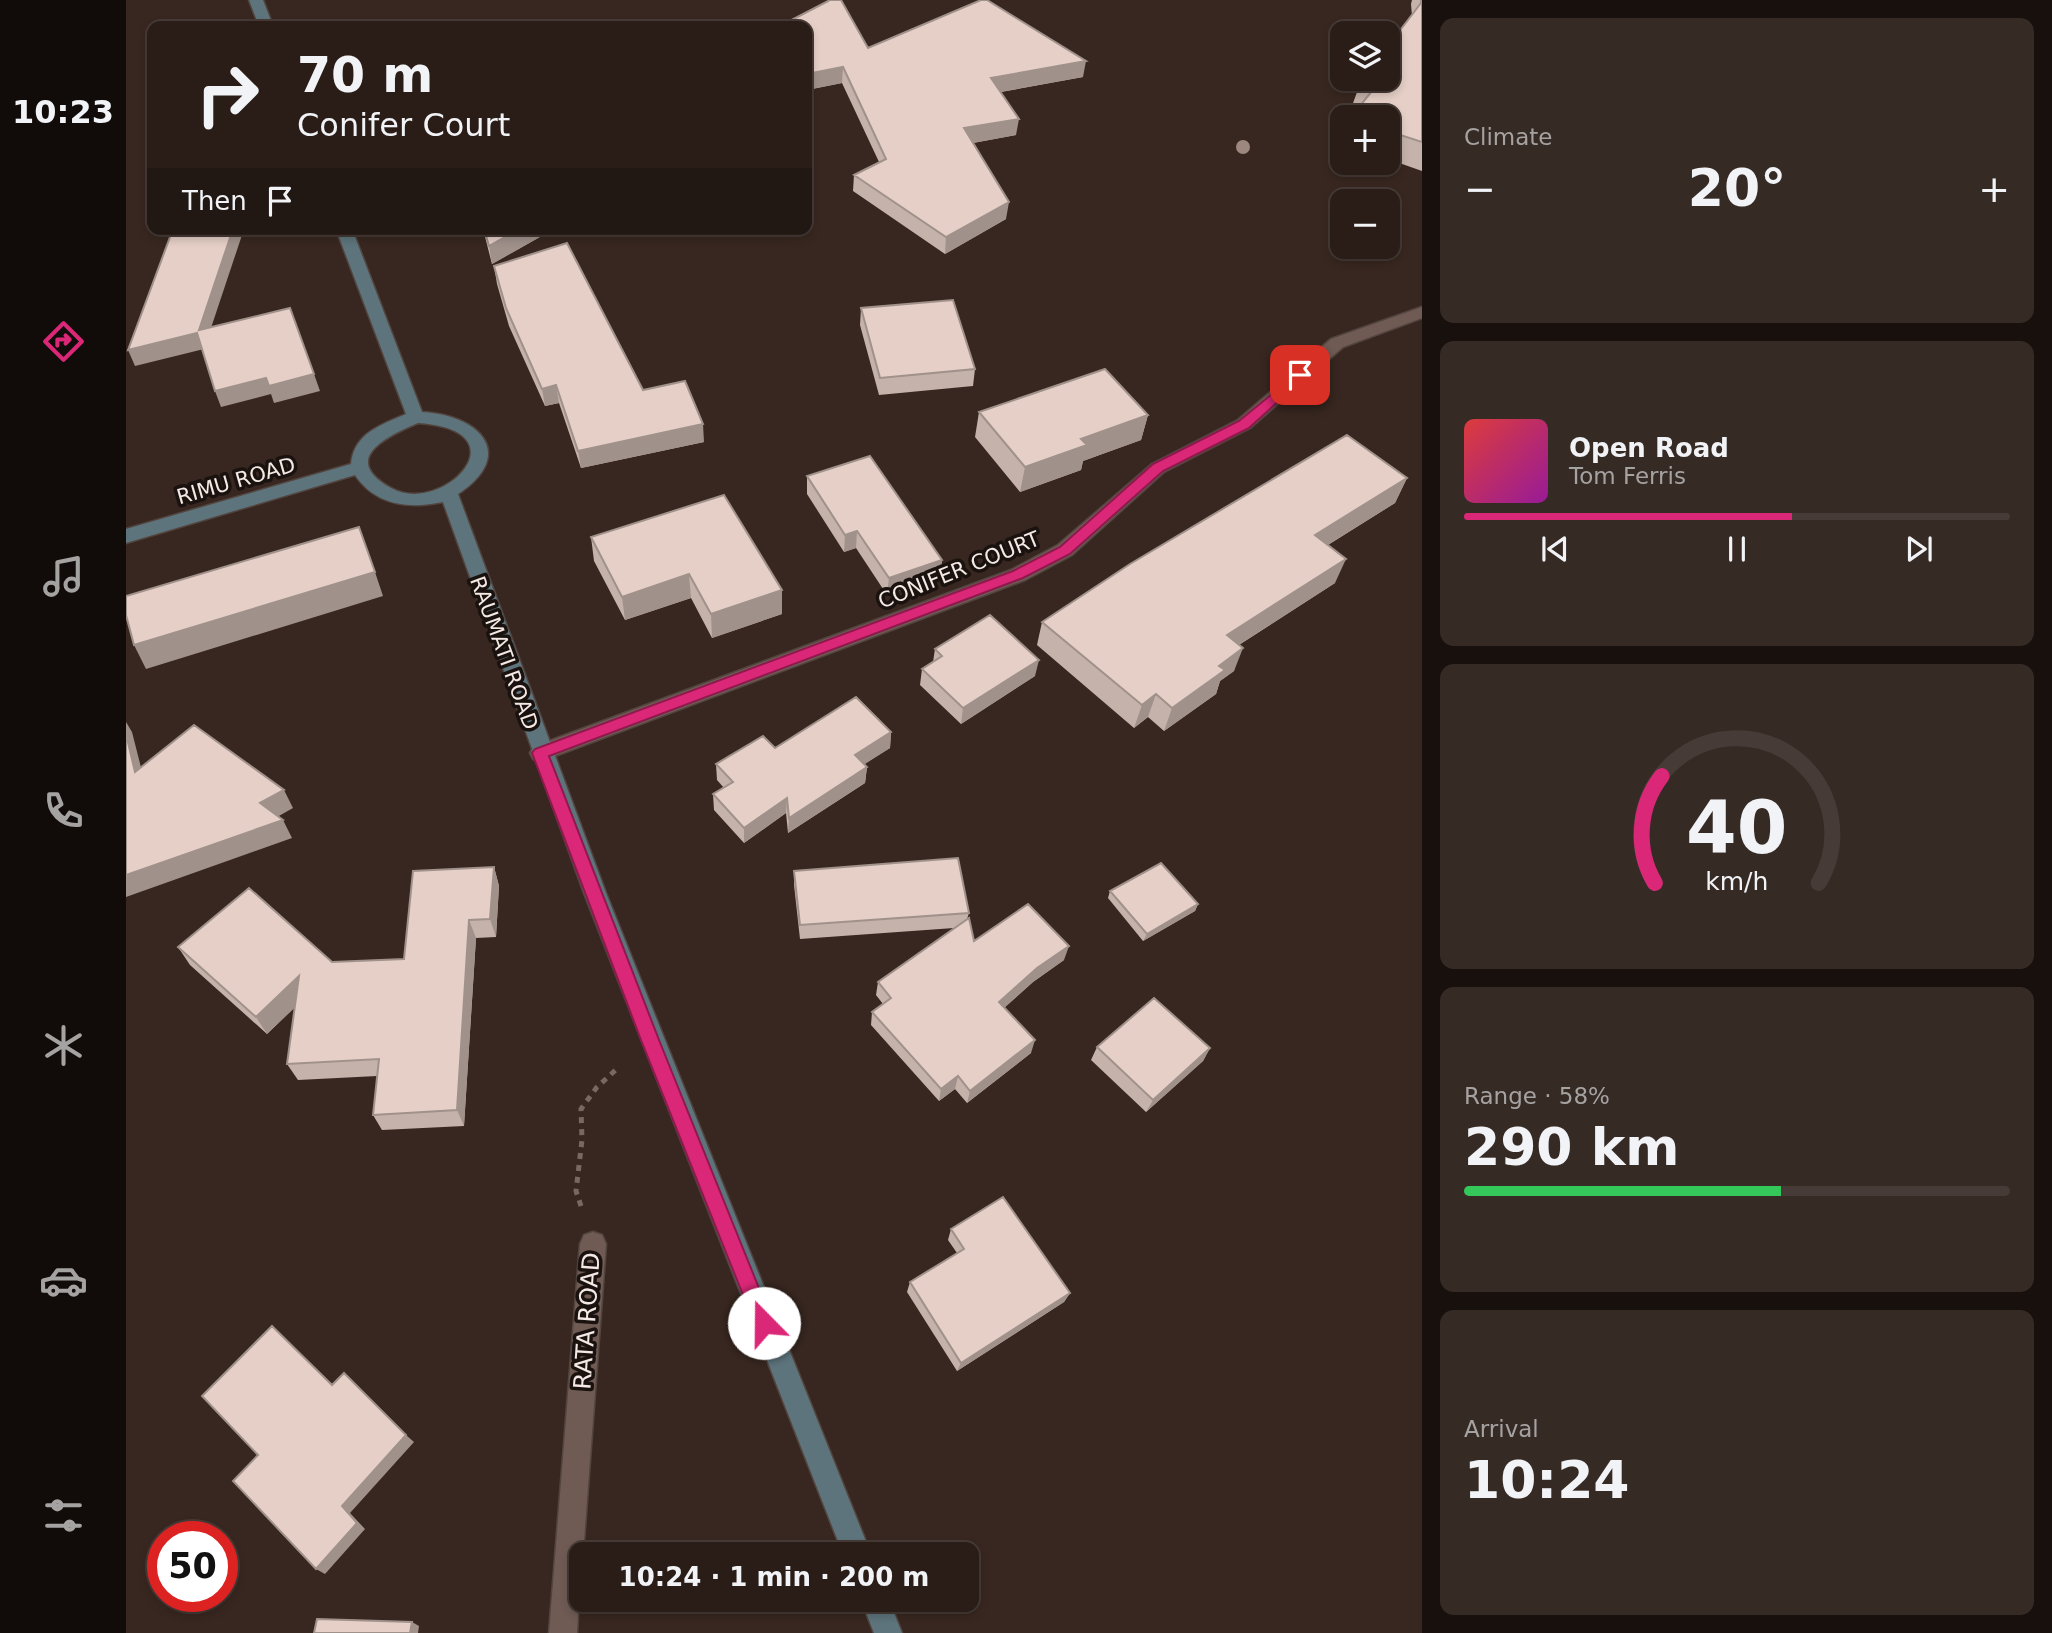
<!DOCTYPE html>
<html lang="en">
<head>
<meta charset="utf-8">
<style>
  :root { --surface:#2a1d18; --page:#362a25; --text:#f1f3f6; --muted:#a5a2a2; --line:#463b37; --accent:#db2777 }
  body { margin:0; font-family:"DejaVu Sans",sans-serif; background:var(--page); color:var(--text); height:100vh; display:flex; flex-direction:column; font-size:26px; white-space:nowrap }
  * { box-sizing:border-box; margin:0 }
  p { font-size:23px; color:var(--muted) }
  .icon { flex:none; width:38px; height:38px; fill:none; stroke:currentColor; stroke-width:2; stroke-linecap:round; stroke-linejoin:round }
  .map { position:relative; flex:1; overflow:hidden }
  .side { display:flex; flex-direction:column; gap:18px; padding:18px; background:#17100d; width:630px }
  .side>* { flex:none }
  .hud { position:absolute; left:21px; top:21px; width:665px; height:214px; border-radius:14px; box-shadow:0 4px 10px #0003,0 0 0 2px var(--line); background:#2a1d18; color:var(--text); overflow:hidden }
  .buttons { position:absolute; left:1204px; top:21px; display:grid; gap:14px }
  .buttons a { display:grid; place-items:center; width:70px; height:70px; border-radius:14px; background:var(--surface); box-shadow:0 4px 10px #0003,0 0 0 2px var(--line); font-size:35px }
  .speed { position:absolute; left:21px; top:1521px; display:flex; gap:14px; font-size:35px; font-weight:700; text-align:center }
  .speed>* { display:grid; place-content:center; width:91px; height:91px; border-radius:50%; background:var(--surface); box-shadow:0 4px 10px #0003,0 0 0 2px var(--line); line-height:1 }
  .speed .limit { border:10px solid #d22; background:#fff; color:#111 }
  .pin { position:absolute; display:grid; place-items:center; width:60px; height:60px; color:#fff; margin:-30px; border-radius:14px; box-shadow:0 4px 10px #0006 }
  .me { position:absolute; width:77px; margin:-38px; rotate:338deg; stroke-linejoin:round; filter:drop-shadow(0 0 5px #0008) }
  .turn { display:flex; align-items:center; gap:24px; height:147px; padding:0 35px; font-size:32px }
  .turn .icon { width:91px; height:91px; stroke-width:2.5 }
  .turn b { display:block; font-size:49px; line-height:60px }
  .then { display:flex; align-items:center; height:66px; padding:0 35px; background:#0003; gap:14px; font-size:26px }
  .big { font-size:52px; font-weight:700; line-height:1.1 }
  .side .tile { flex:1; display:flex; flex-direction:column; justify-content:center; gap:10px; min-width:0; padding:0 24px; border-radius:14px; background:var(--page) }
  .side .dial { align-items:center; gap:0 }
  .dial svg { height:182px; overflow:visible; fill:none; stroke:var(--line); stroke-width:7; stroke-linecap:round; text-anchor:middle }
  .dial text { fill:var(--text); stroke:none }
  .song { display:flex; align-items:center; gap:21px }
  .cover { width:84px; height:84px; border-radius:10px; background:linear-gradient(135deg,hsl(0 70% 55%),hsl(300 70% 35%)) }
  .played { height:7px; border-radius:4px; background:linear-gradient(90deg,var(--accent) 60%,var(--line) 60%) }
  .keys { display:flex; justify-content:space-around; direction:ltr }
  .heat { display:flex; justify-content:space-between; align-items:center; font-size:38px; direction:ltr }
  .charge { height:10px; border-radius:5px; background:linear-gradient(90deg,#34c759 58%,var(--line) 0) }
  .trip { position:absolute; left:443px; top:1542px; width:410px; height:70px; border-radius:14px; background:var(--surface); box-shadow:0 4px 10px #0003,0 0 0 2px var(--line); font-weight:700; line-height:70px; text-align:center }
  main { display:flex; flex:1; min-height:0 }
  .menu { display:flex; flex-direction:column; width:126px; justify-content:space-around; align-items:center; background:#110c0a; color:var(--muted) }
  .menu .icon { width:49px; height:49px }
  .menu .on { color:var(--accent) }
  .menu b { font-size:32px; color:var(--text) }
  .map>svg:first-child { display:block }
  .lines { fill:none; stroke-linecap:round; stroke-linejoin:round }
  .minor-casing { stroke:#52443e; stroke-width:3 }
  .secondary-casing { stroke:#52443e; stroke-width:3 }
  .path { stroke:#776861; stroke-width:5; stroke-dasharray:6 6; stroke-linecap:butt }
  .minor { fill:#6f5b54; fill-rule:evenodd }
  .secondary { fill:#5d747c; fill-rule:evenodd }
  .tree { fill:#9d887f }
  .wall { fill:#c5b2aa }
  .shaded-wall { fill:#a0918b }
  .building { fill:#e5cfc6; stroke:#a0918b; stroke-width:2 }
  .route { fill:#db2777; stroke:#8e194d; stroke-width:2 }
  .labels { text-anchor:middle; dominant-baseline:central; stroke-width:7; stroke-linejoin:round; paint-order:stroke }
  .street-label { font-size:21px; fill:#f4e9e4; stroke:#1a120f }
  .near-street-label { font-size:24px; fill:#f4e9e4; stroke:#1a120f }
</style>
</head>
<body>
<main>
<nav class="menu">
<b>10:23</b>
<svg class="icon on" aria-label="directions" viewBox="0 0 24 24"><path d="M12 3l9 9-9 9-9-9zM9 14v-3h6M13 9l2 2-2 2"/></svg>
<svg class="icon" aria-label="music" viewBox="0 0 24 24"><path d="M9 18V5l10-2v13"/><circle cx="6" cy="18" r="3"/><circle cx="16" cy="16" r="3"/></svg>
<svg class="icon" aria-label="phone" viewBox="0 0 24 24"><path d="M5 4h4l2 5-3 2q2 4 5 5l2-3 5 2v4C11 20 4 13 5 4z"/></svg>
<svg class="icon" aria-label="climate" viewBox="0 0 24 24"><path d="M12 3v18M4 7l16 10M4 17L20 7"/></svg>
<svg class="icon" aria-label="car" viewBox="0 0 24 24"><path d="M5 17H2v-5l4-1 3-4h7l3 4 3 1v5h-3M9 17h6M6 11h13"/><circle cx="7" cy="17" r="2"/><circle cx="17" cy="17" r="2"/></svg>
<svg class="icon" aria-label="filters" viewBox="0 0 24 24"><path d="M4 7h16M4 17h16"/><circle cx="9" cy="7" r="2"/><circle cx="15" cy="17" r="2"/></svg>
</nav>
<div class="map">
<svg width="1296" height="1633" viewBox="0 0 1296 1633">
  <rect width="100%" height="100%" fill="#382720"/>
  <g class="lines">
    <defs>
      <path id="minor" d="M 1296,307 L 1296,318 L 1217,347 L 1124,428 L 1038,472 L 946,555 L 899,580 L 421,759 L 414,761 L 407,759 L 404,753 L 407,747 L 885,570 L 932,545 L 1026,464 L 1112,420 L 1205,339 Z
        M 467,1232 L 476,1235 L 480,1244 L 457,1554 L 455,1554 L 451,1633 L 423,1633 L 454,1244 L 458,1235 Z"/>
      <path id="secondary" d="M 123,0 L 137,0 L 147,26 L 133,26 Z
        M 210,229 L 226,229 L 296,412 C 353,415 392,454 332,494 L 480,893 L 745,1554 L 717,1554 L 458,893 L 317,502 C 283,509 250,506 229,475 L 0,543 L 0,529 L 225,464 C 228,433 255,425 280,414 ZM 292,423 C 400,430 317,517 265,488 C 213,459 261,436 292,423 Z
        M 735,1600 L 763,1600 L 776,1633 L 748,1633 Z"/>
    </defs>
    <use href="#minor" class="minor-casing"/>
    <use href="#secondary" class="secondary-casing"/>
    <path class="path" d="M 455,1206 L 450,1191 L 456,1140 L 455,1109 L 471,1087 L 493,1067"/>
    <use href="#minor" class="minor"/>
    <use href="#secondary" class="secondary"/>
  </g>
  <circle class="tree" cx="1117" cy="147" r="7"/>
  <path class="wall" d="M 1286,0 L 1296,0 L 1296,171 L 1262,159 L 1262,117 L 1226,106 L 1235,81 L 1286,16 L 1285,4 Z
    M 681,26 L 742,48 L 957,77 L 875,92 L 890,135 L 847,143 L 880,219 L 819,254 L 727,191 L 728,175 L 753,162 L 716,83 L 681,90 Z
    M 357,229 L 428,229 L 366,264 Z
    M 368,266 L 517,390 L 578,442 L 455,468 L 433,403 L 419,406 L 383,326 L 371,284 Z
    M 735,308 L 849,369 L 847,386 L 753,395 L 734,325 Z
    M 853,412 L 1022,415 L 1015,440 L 957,461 L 955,470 L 894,492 L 849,437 Z
    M 681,476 L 816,560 L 814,577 L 761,595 L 730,548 L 718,552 L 681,494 Z
    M 1281,478 L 1269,503 L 1202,545 L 1209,583 L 1113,645 L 1108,671 L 1094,681 L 1090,694 L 1038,731 L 1022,717 L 1008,728 L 911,645 L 916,622 Z
    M 598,495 L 656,614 L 586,638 L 565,598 L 499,620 L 468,561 L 465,537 Z
    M 809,649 L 909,676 L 835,724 L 794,685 L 796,669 L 807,662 Z
    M 765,732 L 764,748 L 738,764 L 741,767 L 739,783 L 662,833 L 660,813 L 618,843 L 588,810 L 587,794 L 598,788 L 591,780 L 590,764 L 649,748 Z
    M 368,867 L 373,886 L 370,937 L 350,938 L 338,1126 L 256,1130 L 247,1115 L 251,1076 L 172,1080 L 161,1064 L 169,1007 L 141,1034 L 64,965 L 52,947 L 206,962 L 278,959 Z
    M 668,871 L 843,913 L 841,919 L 848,941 L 938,960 L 907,982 L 878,1008 L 905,1053 L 841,1103 L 829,1089 L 813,1101 L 745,1025 L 746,1012 L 757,1004 L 750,995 L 752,982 L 828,928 L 674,939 L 668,885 Z
    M 984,891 L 1072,904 L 1069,911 L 1017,941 L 982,898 Z
    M 971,1047 L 1084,1048 L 1077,1061 L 1020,1112 L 965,1060 Z
    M 825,1229 L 944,1293 L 938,1302 L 831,1371 L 781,1292 L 784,1282 L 831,1253 L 822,1240 Z"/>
  <path class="shaded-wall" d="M 960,61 L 957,77 L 863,94 L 865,78 Z
    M 717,67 L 716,83 L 681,90 L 681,74 Z
    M 893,119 L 890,135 L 836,145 L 838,128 Z
    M 883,202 L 880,219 L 819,254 L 820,237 Z
    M 107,229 L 118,229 L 79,346 L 73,330 Z
    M 394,229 L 428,229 L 366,264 L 363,246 Z
    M 71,333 L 78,349 L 9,366 L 2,350 Z
    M 188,374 L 194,391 L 148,403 L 145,394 L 95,407 L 89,391 L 140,378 Z
    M 430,385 L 433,403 L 419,406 L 416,389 Z
    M 1022,415 L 1015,440 L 957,461 L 955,470 L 894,492 L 899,467 L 955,439 Z
    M 577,424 L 578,442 L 455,468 L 452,451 Z
    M 1281,478 L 1269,503 L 1179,559 L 1189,535 Z
    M 731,531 L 730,548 L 718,552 L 719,535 Z
    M 1220,559 L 1209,583 L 1092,658 L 1101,635 Z
    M 816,560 L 814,577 L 761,595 L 763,578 Z
    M 249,572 L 257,596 L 20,669 L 8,645 Z
    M 563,574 L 565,598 L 499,620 L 496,597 Z
    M 656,590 L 656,614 L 586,638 L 585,614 Z
    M 1117,648 L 1108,671 L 1094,681 L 1090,694 L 1038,731 L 1046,708 L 1093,666 Z
    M 913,660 L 909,676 L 835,724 L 837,708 Z
    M 1030,694 L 1022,717 L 1008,728 L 1016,705 Z
    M 0,722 L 6,732 L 21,791 L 9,772 L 0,734 Z
    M 765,732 L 764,748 L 728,771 L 729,755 Z
    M 741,767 L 739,783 L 662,833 L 663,818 Z
    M 158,790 L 167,808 L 144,821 L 134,803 Z
    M 661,798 L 660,813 L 618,843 L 618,828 Z
    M 157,820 L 166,838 L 0,897 L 0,875 Z
    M 368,867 L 373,886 L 370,937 L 364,919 Z
    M 1072,904 L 1069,911 L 1017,941 L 1021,934 Z
    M 343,920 L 350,938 L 338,1126 L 331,1110 Z
    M 943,946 L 938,960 L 907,982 L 869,1016 L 873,1002 L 911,968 Z
    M 173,976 L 183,994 L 141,1034 L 130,1017 Z
    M 909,1040 L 905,1053 L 841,1103 L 844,1091 Z
    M 1084,1048 L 1077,1061 L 1020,1112 L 1027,1100 Z
    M 832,1076 L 829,1089 L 813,1101 L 815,1089 Z
    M 944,1293 L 938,1302 L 831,1371 L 835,1363 Z
    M 280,1435 L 288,1442 L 224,1513 L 239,1529 L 199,1574 L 190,1569 L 216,1506 Z
    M 286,1622 L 293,1626 L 292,1633 L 284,1633 Z"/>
  <path class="building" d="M 704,0 L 715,0 L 742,48 L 855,0 L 861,0 L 960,61 L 865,78 L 893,119 L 838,128 L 883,202 L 820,237 L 728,175 L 760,159 L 717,67 L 681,74 L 681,26 L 654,26 Z
    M 1295,0 L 1296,0 L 1296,142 L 1262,131 L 1262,117 L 1225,117 L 1250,86 L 1235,81 L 1236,79 L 1262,79 L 1262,46 L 1295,3 Z
    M 47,229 L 107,229 L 73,330 L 164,308 L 188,374 L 143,386 L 140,378 L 89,391 L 71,333 L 2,350 Z
    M 358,229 L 394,229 L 363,246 Z
    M 441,243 L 517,390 L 559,381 L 577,424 L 452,451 L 430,385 L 416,389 L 380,308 L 368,266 Z
    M 827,300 L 849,369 L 754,378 L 735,308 Z
    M 979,369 L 1022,415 L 955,439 L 961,445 L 899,467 L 853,412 Z
    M 1221,435 L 1281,478 L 1189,535 L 1220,559 L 1101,635 L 1117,648 L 1093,666 L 1099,670 L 1046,708 L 1030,694 L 1016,705 L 916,622 L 1004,564 Z
    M 744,456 L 816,560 L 763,578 L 731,531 L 719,535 L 681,476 Z
    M 598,495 L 656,590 L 585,614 L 563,574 L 496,597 L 465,537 Z
    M 233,527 L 249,572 L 8,645 L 0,615 L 0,596 Z
    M 864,615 L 913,660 L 837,708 L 796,669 L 816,656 L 809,649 Z
    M 730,697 L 765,732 L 729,755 L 741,767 L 663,818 L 661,798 L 618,828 L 587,794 L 607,782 L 590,764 L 637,736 L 649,748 Z
    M 68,725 L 158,790 L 134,803 L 157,820 L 0,875 L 0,734 L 9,772 Z
    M 832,858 L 843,913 L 674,925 L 668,871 Z
    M 1035,863 L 1072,904 L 1021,934 L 984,891 Z
    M 368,867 L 364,919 L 343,920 L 331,1110 L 247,1115 L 253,1059 L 161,1064 L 173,976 L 130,1017 L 52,947 L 123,888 L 206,962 L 278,959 L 287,871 Z
    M 902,904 L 943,946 L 911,968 L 873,1002 L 909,1040 L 844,1091 L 832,1076 L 815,1089 L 746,1012 L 765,998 L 752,982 L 843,918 L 848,941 Z
    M 1028,998 L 1084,1048 L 1027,1100 L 971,1047 Z
    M 877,1197 L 944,1293 L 835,1363 L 784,1282 L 838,1249 L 825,1229 Z
    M 146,1326 L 206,1385 L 218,1373 L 280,1435 L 216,1506 L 231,1523 L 190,1569 L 107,1481 L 132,1455 L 76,1396 Z
    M 191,1619 L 286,1622 L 284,1633 L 188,1633 Z"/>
  <path class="route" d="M 1174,371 L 1180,375 L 1178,378 L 1123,428 L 1037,471 L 944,554 L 897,578 L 423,756 L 533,1040 L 647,1323 L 644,1330 L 638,1333 L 631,1330 L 515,1040 L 406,753 L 409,749 L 887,571 L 934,547 L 1027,464 L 1113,421 Z"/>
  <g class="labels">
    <g class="street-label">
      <text transform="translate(110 481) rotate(-16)">RIMU ROAD</text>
      <text transform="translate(833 570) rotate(-22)">CONIFER COURT</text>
      <text transform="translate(378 653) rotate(70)">RAUMATI ROAD</text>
    </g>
    <g class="near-street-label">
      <text transform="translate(461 1321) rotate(-86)">RATA ROAD</text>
    </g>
  </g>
</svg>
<div class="buttons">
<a><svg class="icon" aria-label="layers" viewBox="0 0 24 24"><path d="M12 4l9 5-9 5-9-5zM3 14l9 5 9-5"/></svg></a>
<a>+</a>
<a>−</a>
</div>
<div class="speed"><div class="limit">50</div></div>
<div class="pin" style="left:1174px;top:375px;background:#d93025"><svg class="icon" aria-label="arrive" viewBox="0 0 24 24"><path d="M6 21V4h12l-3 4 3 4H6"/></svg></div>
<svg class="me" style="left:638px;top:1323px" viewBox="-20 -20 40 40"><circle r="19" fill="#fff"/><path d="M0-13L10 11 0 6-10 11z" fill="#db2777"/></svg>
<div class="trip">10:24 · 1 min · 200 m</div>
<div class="hud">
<div class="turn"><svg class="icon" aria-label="right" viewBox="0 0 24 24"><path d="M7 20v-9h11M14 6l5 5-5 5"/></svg><div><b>70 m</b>Conifer Court</div></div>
<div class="then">Then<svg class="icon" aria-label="arrive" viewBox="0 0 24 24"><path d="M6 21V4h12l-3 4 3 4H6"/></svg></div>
</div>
</div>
<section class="side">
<div class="tile"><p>Climate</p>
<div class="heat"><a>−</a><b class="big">20°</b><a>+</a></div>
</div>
<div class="tile">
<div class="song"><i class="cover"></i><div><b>Open Road</b><p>Tom Ferris</p></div></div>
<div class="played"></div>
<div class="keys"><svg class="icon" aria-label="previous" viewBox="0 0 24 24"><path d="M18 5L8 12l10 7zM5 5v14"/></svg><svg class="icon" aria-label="pause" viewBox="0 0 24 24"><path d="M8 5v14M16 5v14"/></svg><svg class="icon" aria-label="next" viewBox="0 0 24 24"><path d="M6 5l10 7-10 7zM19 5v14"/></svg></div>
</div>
<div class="tile dial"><svg viewBox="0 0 100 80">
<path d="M14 69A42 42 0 1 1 86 69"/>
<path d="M14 69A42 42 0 0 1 17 22" stroke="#db2777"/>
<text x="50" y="56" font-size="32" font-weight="700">40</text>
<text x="50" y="72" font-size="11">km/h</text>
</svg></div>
<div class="tile"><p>Range · 58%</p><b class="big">290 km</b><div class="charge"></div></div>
<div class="tile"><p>Arrival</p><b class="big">10:24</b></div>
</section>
</main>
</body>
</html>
